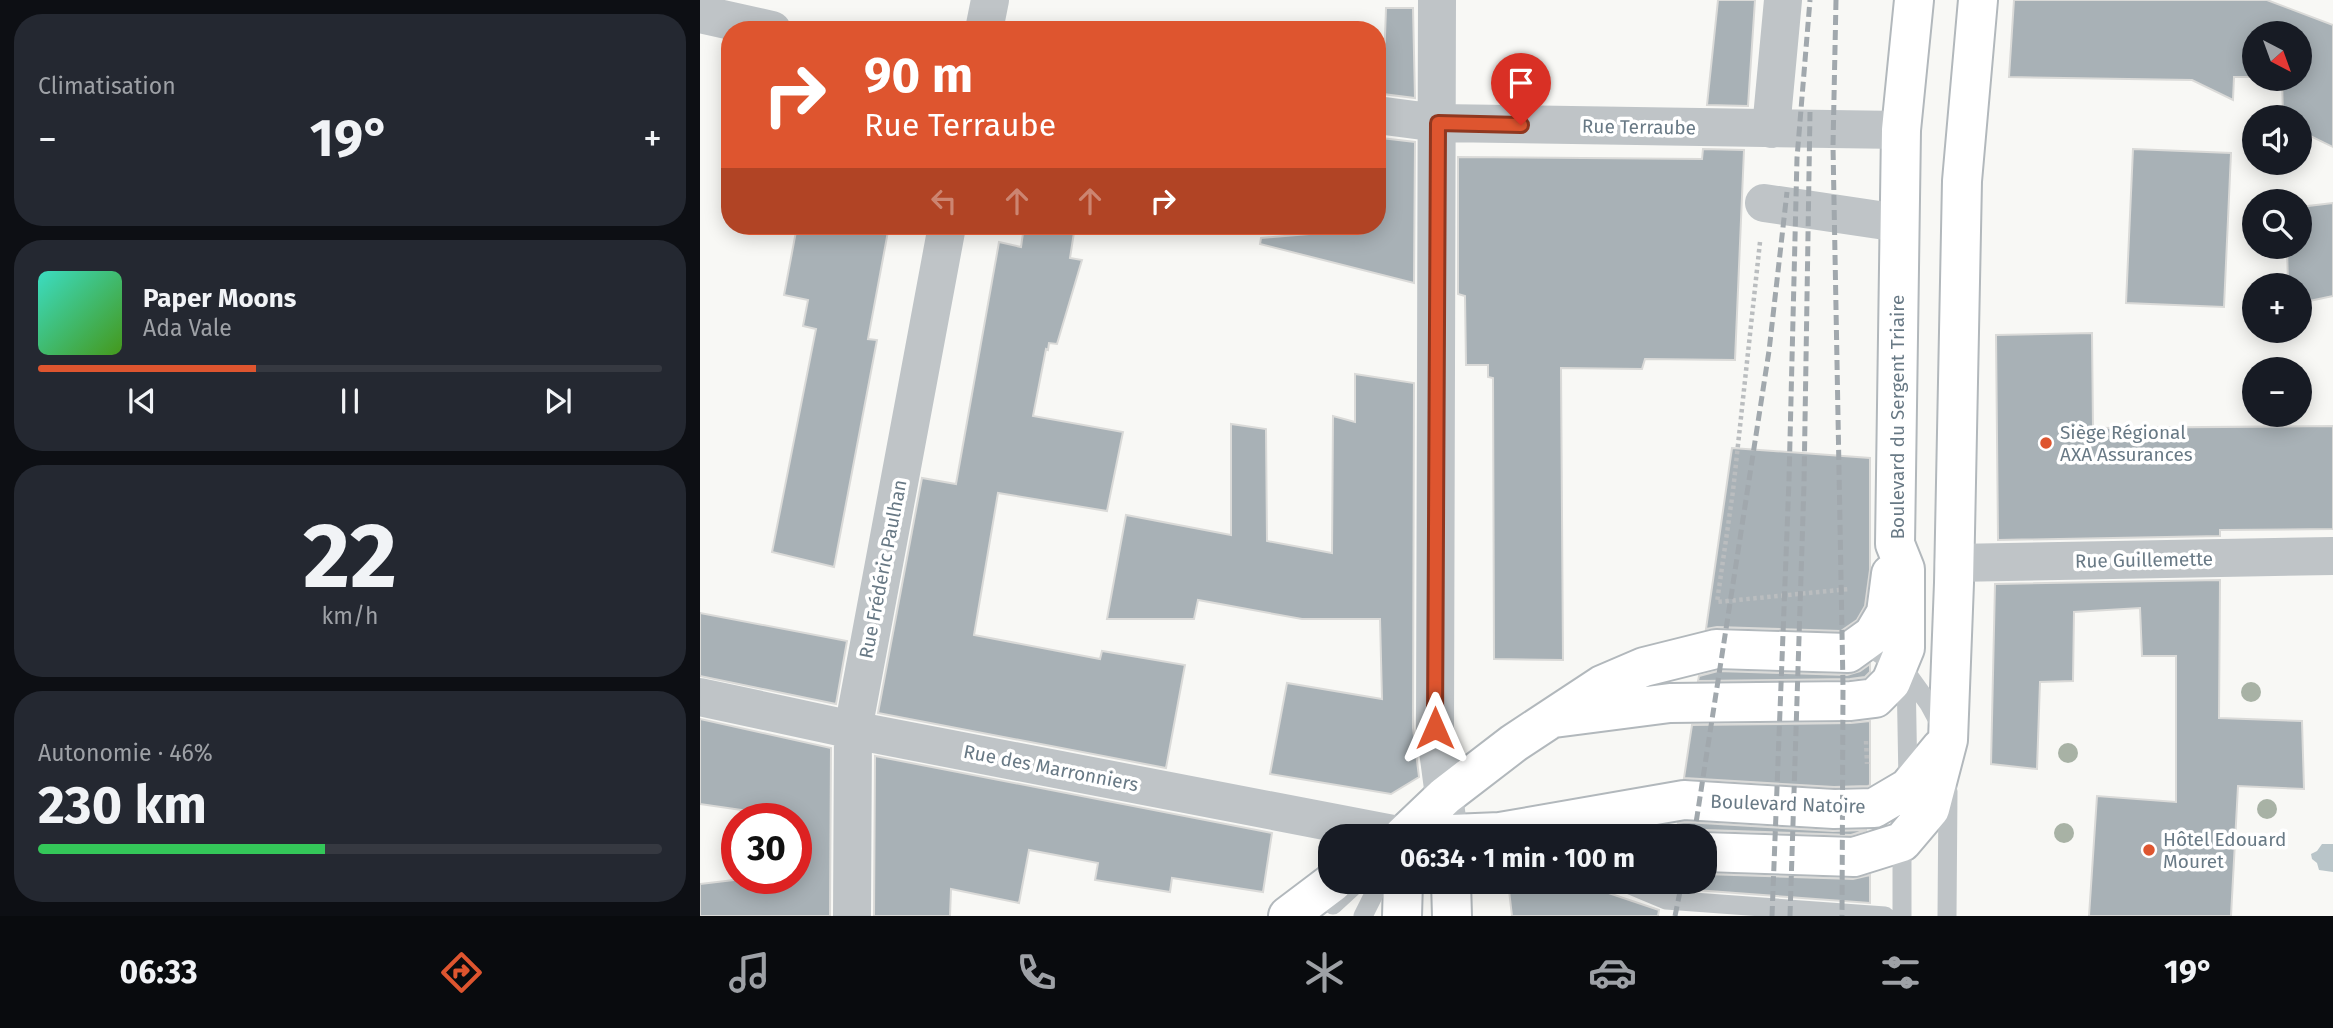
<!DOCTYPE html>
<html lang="fr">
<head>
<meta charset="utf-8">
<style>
  :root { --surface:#171b24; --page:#242831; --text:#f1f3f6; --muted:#9ea1a6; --line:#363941; --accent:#de552f }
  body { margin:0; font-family:"Fira Sans",sans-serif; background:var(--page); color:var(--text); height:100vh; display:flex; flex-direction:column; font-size:26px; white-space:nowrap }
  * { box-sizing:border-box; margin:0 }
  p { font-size:23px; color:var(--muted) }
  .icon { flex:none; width:38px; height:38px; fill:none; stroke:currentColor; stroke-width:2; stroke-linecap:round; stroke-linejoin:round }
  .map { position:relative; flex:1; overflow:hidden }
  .sheet { display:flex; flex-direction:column; gap:14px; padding:14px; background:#0d0f14; width:700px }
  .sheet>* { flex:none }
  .banner { position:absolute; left:21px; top:21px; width:665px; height:214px; border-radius:28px; box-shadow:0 4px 18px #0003; background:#de552f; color:#fff; overflow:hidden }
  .needle { width:46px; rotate:139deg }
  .fabs { position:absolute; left:1542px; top:21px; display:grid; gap:14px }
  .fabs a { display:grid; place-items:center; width:70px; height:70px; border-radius:50%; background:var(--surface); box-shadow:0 4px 18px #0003; font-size:35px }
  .speed { position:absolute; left:21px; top:803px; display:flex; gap:14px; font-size:35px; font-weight:700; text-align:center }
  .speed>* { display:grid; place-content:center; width:91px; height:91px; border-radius:50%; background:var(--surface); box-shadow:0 4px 18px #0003; line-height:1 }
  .speed .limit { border:10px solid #d22; background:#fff; color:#111 }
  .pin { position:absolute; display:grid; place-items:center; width:60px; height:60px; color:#fff; margin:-72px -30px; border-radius:50% 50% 50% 0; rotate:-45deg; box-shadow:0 0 7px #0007 }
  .pin .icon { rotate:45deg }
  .me { position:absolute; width:77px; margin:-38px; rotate:0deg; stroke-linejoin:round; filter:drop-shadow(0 0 5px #0008) }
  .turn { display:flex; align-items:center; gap:24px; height:147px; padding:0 28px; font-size:32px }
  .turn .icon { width:91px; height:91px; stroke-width:2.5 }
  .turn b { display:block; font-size:49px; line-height:60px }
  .lanes { display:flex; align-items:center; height:66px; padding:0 28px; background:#0003; justify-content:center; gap:35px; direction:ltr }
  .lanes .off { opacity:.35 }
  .big { font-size:52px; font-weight:700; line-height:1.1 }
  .sheet .tile { flex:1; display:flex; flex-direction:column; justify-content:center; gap:10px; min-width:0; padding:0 24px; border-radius:28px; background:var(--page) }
  .sheet .dial { align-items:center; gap:0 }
  .dial b { font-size:91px; line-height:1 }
  .song { display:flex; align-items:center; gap:21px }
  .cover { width:84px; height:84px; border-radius:10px; background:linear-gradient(135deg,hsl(170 70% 55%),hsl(100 70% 35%)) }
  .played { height:7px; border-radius:4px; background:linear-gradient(90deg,var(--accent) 35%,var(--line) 35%) }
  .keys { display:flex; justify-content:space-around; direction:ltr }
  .heat { display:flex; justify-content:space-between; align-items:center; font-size:38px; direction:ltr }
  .charge { height:10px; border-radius:5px; background:linear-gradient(90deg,#34c759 46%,var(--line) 0) }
  .trip { position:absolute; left:618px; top:824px; width:399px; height:70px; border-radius:28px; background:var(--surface); box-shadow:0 4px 18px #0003; font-weight:700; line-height:70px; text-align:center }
  .menu { display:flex; height:112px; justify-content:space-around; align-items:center; background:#090b0e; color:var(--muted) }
  .menu .icon { width:49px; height:49px }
  .menu .active { color:var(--accent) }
  .menu b { font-size:32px; color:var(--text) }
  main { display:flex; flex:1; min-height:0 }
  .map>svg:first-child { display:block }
  .water { fill:#b9c5c9 }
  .building { fill:#a8b1b6; stroke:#dadad8; stroke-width:2 }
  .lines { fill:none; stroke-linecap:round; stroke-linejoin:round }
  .secondary-casing { stroke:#b2b8bc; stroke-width:42 }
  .path { stroke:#babdbf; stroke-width:4.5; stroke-dasharray:3.5 3.5; stroke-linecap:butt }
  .lane { stroke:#bfc4c7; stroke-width:19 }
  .street { stroke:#bfc4c7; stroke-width:38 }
  .secondary { stroke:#fff; stroke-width:38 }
  .rail { stroke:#a1a8ad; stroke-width:5; stroke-dasharray:10 5; stroke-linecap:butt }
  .tree { fill:#a8b2a5 }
  .route-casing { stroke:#90371f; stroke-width:18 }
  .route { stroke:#de552f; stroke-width:12 }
  .poi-dot { fill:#de552f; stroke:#fff; stroke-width:2.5 }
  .labels { text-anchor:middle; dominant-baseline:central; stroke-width:7; stroke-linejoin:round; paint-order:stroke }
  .street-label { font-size:19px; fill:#687985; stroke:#fff }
  .poi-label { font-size:19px; fill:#687985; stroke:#fff; text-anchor:start }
</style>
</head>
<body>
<main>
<section class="sheet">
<div class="tile"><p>Climatisation</p>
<div class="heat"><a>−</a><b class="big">19°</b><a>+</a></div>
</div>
<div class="tile">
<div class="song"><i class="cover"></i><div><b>Paper Moons</b><p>Ada Vale</p></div></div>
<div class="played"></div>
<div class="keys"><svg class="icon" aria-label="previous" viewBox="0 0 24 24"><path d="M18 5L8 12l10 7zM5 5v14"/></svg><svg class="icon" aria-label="pause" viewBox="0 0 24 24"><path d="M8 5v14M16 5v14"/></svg><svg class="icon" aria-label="next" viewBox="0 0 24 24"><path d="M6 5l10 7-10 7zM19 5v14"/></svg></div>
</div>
<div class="tile dial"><b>22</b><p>km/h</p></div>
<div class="tile"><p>Autonomie · 46%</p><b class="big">230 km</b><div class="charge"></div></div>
</section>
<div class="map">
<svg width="1633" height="916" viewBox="0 0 1633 916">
  <rect width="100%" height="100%" fill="#f8f8f5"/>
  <path class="water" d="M 1622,844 L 1633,844 L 1633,872 L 1619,870 L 1617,863 L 1612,859 L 1611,854 L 1617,851 Z"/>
  <path class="building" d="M 1018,0 L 1055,0 L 1048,106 L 1007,105 Z
    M 1314,0 L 1567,0 L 1633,25 L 1633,147 L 1600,131 L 1600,117 L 1583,117 L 1582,79 L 1600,79 L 1600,33 L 1554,33 L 1554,77 L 1534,77 L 1533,100 L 1492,80 L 1309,77 Z
    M 686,8 L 713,8 L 715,98 L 683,94 Z
    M 681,138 L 715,142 L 714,283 L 560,244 L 561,238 L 632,232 L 632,226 L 677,226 L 677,144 L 680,145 Z
    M 1003,149 L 1044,150 L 1035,360 L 945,359 L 942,369 L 861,368 L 863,660 L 794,659 L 793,378 L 788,377 L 788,365 L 766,365 L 765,296 L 758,294 L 758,157 L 1002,159 Z
    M 1433,149 L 1531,153 L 1524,307 L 1426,303 Z
    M 1633,203 L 1633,296 L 1600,303 L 1600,285 L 1588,285 L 1587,247 L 1600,247 L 1600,207 Z
    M 97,226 L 189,226 L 168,339 L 177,340 L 134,567 L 72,552 L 116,329 L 103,326 L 108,300 L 84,295 Z
    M 324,226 L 375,226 L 370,258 L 382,260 L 357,344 L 349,343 L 348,350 L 346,349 L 333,416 L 423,432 L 407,511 L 298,493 L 274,635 L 400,659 L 402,651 L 485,665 L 466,768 L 178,713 L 222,478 L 256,484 L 299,242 L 321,247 Z
    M 1392,333 L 1393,428 L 1633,426 L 1633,529 L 1520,530 L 1520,536 L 1298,540 L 1296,335 Z
    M 655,374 L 714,383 L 713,728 L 719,777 L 691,794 L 570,774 L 587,683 L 682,699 L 680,619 L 602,619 L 498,600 L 494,619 L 407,619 L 426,515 L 531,535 L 531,424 L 566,429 L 567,541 L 632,553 L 633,416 L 655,422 Z
    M 1032,448 L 1170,458 L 1170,570 L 1165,606 L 1157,620 L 1141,631 L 1017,627 L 1006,629 Z
    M 1520,580 L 1519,718 L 1602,721 L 1604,789 L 1538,786 L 1531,916 L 1389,916 L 1397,796 L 1476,802 L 1476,656 L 1442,656 L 1440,608 L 1374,612 L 1373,681 L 1340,682 L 1337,769 L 1291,764 L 1295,584 Z
    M 0,613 L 147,641 L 136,704 L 0,676 Z
    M 1170,664 L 1170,672 L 1165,677 L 1150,679 L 998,681 L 999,676 L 1018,671 L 1147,675 L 1160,671 Z
    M 0,719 L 131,748 L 130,916 L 0,916 L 0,884 L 51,878 L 96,878 L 96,819 L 70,819 L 70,814 L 0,804 Z
    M 1170,721 L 1170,785 L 1168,786 L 1134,787 L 984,778 L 992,725 L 1151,723 Z
    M 175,756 L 572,833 L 563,892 L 472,878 L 470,892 L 395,880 L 398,863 L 329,850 L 319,903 L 251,889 L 250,916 L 174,916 Z
    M 985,822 L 1133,831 L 1167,830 L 1151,835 L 1005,830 L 994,832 L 990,836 L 976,836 L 978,823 Z
    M 1004,874 L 1153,879 L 1170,875 L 1170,903 L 968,888 L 969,882 L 1004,882 Z
    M 808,882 L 876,882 L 956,909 L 959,910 L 958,916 L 812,916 Z"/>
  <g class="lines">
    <defs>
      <path id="secondary" d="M 854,718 L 970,703 L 1151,701 L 1175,698 L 1191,682 L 1205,648 L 1205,569 L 1195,544 L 1201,130 L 1214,0
        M 703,836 L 745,796 L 814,743 L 902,685 L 944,667 L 1016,649 L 1148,653 L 1173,635 L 1186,613 L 1191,574
        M 703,836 L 800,832 L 984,800 L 1134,809 L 1174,808 L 1208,788 L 1241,748
        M 1004,852 L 1154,857 L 1202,842 L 1230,809 L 1248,740 L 1254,583 L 1262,181 L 1278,0
        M 751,882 L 752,916
        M 588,916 L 633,882
        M 702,916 L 703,882"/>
    </defs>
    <use href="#secondary" class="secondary-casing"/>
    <path class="path" d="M 1060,242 L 1033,491 L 1017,602 L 1149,589
      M 1166,741 L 1167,764"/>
    <path class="lane" d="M 1164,643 L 1206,672 L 1229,704 L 1242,728
      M 1206,670 L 1208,783
      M 923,882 L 966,900 L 1185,916
      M 633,905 L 658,882
      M 663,916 L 680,882
      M 1202,916 L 1202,837
      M 1247,916 L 1248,791"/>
    <path class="street" d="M 737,0 L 735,728 L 748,826
      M 0,14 L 72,30
      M 284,30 L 290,0
      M 677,115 L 738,123 L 1201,130
      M 1071,129 L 1083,0
      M 1064,203 L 1199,223
      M 1254,563 L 1633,556
      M 0,697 L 153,730 L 703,836
      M 152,916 L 153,730 L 247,226"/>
    <use href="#secondary" class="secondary"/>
    <path class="rail" d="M 1136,0 L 1133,146 L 1143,686 L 1142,916
      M 994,836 L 1069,351 L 1087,192
      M 975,916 L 982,882
      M 1072,916 L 1089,480 L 1097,158 L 1110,0
      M 1090,916 L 1104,484 L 1110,112"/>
  </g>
  <g class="tree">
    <circle cx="1551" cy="692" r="10"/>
    <circle cx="1368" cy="753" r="10"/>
    <circle cx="1567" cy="809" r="10"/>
    <circle cx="1364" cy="833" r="10"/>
  </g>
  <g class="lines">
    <defs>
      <path id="route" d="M 735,728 L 738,123 L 821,125"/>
    </defs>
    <use href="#route" class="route-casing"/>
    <use href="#route" class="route"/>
  </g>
  <g class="poi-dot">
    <circle cx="1346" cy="443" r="7"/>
    <circle cx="1449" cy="850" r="7"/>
  </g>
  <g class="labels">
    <g class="street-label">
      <text transform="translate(939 127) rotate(1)">Rue Terraube</text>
      <text transform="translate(1197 417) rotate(-90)">Boulevard du Sergent Triaire</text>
      <text transform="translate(1444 560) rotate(-1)">Rue Guillemette</text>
      <text transform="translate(183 569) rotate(-79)">Rue Frédéric Paulhan</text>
      <text transform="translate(351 768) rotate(11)">Rue des Marronniers</text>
      <text transform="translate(1088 804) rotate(2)">Boulevard Natoire</text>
    </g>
    <g class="poi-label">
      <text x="1360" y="432">Siège Régional<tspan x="1360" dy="22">AXA Assurances</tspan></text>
      <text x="1463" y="839">Hôtel Edouard<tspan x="1463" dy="22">Mouret</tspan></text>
    </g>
  </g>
</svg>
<div class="fabs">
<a><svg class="needle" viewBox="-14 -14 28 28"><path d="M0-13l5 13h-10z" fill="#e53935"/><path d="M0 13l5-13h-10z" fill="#9ea1a6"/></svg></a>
<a><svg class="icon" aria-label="sound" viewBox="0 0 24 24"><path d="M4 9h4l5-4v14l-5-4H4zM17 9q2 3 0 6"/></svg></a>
<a><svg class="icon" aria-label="search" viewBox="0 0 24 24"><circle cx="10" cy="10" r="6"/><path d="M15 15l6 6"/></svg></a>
<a>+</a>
<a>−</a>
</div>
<div class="speed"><div class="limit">30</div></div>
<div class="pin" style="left:821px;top:125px;background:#d93025"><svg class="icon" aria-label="arrive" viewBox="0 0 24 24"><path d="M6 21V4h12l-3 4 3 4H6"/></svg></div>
<svg class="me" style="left:735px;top:728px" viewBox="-20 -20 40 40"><path d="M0-17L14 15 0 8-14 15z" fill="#de552f" stroke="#fff" stroke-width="4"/></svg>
<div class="trip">06:34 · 1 min · 100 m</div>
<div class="banner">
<div class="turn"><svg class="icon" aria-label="right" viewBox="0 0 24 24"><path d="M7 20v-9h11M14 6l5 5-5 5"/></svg><div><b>90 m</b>Rue Terraube</div></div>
<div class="lanes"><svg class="icon off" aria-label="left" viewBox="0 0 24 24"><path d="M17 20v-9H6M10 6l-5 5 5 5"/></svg><svg class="icon off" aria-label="ahead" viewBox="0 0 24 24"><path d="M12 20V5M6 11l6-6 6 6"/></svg><svg class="icon off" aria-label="ahead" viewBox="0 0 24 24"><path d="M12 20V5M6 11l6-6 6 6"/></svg><svg class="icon" aria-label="right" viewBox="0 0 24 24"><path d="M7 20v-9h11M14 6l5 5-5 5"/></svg></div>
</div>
</div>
</main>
<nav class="menu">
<b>06:33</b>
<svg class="icon active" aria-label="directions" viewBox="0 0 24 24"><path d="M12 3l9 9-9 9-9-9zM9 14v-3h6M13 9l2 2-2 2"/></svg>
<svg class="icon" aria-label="music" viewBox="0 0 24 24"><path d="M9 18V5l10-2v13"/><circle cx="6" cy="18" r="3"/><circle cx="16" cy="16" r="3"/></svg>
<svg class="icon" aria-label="phone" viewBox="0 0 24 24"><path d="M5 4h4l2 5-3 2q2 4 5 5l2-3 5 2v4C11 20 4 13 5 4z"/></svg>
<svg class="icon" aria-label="climate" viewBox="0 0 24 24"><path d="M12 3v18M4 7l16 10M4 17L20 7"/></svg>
<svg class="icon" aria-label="car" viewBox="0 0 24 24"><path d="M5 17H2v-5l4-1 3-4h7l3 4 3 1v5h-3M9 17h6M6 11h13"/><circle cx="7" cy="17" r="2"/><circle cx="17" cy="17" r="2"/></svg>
<svg class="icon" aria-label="filters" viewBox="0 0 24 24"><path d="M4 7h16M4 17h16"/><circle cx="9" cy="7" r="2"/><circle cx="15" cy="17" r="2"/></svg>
<b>19°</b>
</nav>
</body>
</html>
